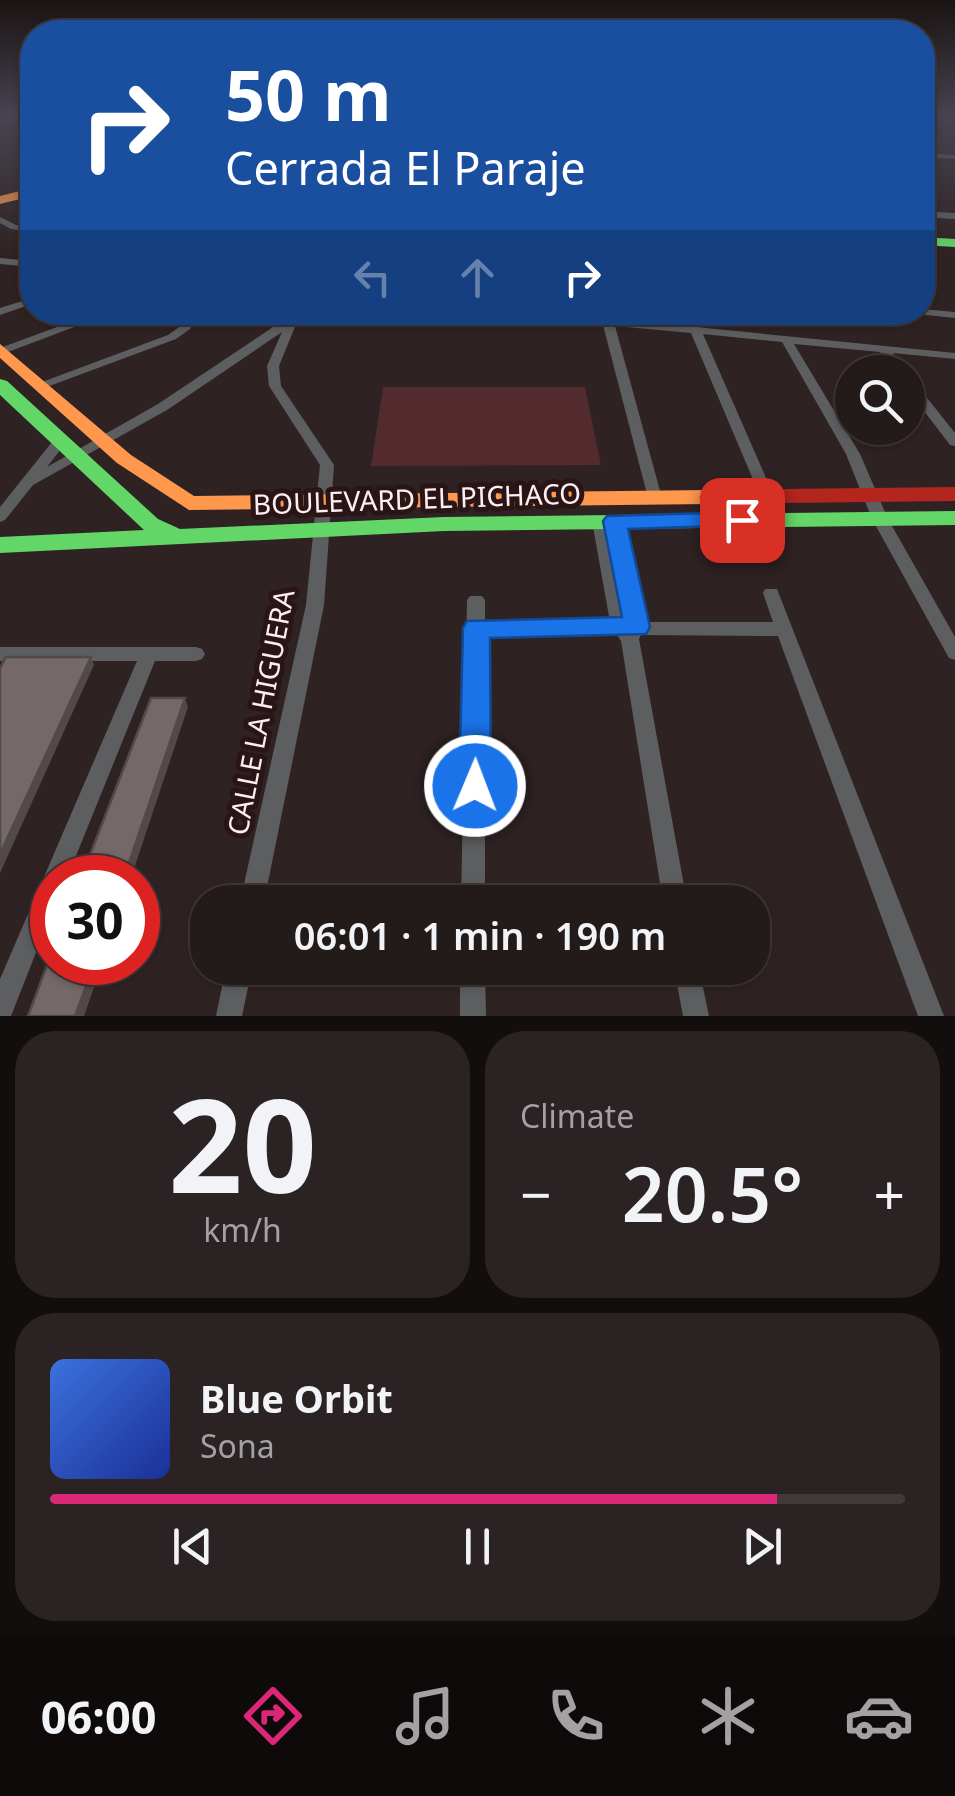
<!DOCTYPE html>
<html lang="en">
<head>
<meta charset="utf-8">
<style>
  :root { --surface:#231a1a; --page:#2b2323; --text:#f1f3f6; --muted:#a3a1a2; --line:#403839; --accent:#db2777 }
  body { margin:0; font-family:"Noto Sans",sans-serif; background:var(--page); color:var(--text); height:100vh; display:flex; flex-direction:column; font-size:38px; white-space:nowrap }
  * { box-sizing:border-box; margin:0 }
  p { font-size:32px; color:var(--muted) }
  .icon { flex:none; width:55px; height:55px; fill:none; stroke:currentColor; stroke-width:2; stroke-linecap:round; stroke-linejoin:round }
  .map { position:relative; height:1016px; overflow:hidden }
  .sheet { display:flex; flex-direction:column; gap:15px; padding:15px; background:#130e0e; flex:1 }
  .sheet>* { flex:none }
  .guide { position:absolute; left:20px; top:20px; width:915px; height:305px; border-radius:40px; box-shadow:0 2px 8px #0004,0 0 0 2px var(--line); background:#1a4fa0; color:#fff; overflow:hidden }
  .fabs { position:absolute; left:835px; top:355px; display:grid; gap:20px }
  .fabs a { display:grid; place-items:center; width:90px; height:90px; border-radius:50%; background:var(--surface); box-shadow:0 2px 8px #0004,0 0 0 2px var(--line); font-size:50px }
  .speed { position:absolute; left:30px; top:855px; display:flex; gap:20px; font-size:50px; font-weight:700; text-align:center }
  .speed>* { display:grid; place-content:center; width:130px; height:130px; border-radius:50%; background:var(--surface); box-shadow:0 2px 8px #0004,0 0 0 2px var(--line); line-height:1 }
  .speed .limit { border:15px solid #d22; background:#fff; color:#111 }
  .pin { position:absolute; display:grid; place-items:center; width:85px; height:85px; color:#fff; margin:-42px; border-radius:20px; box-shadow:0 5px 15px #0006 }
  .me { position:absolute; width:110px; margin:-55px; rotate:1deg; stroke-linejoin:round; filter:drop-shadow(0 0 8px #0008) }
  .turn { display:flex; align-items:center; gap:35px; height:210px; padding:0 40px; font-size:45px }
  .turn .icon { width:130px; height:130px; stroke-width:2.5 }
  .turn b { display:block; font-size:70px; line-height:85px }
  .lanes { display:flex; align-items:center; height:95px; padding:0 40px; background:#0003; justify-content:center; gap:50px; direction:ltr }
  .lanes .off { opacity:.35 }
  .big { font-size:75px; font-weight:600; line-height:1.1 }
  .sheet .widget { flex:1; display:flex; flex-direction:column; justify-content:center; gap:15px; min-width:0; padding:0 35px; border-radius:40px; background:var(--page) }
  .sheet .dial { align-items:center; gap:0 }
  .dial b { font-size:130px; line-height:1 }
  .song { display:flex; align-items:center; gap:30px }
  .cover { width:120px; height:120px; border-radius:15px; background:linear-gradient(135deg,hsl(220 70% 55%),hsl(230 70% 35%)) }
  .played { height:10px; border-radius:5px; background:linear-gradient(90deg,var(--accent) 85%,var(--line) 85%) }
  .keys { display:flex; justify-content:space-around; direction:ltr }
  .heat { display:flex; justify-content:space-between; align-items:center; font-size:55px; direction:ltr }
  .sheet .tiles { flex:1; display:grid; gap:15px; grid-template-columns:1fr 1fr }
  .widget:last-child { grid-column:span 2 }
  .trip { position:absolute; left:190px; top:885px; width:580px; height:100px; border-radius:40px; background:var(--surface); box-shadow:0 2px 8px #0004,0 0 0 2px var(--line); font-weight:600; line-height:100px; text-align:center }
  .menu { display:flex; height:160px; justify-content:space-around; align-items:center; background:#0e0a0a; color:var(--muted) }
  .menu .icon { width:70px; height:70px }
  .menu .selected { color:var(--accent) }
  .menu b { font-size:45px; color:var(--text) }
  .map>svg:first-child { display:block }
  .green { fill:#532b2e }
  .lines { fill:none; stroke-linecap:round; stroke-linejoin:round }
  .street { fill:#5d5e60; fill-rule:evenodd }
  .fast { fill:#63d668; fill-rule:evenodd }
  .slow { fill:#ff974d; fill-rule:evenodd }
  .jam { fill:#b3261e; fill-rule:evenodd }
  .shaded-wall { fill:#51494a }
  .building { fill:#746869; stroke:#51494a; stroke-width:2.5 }
  .route { fill:#1a73e8; stroke:#114b97; stroke-width:2.5 }
  .labels { text-anchor:middle; dominant-baseline:central; stroke-width:10; stroke-linejoin:round; paint-order:stroke }
  .street-label { font-size:28px; fill:#feeeef; stroke:#291416 }
</style>
</head>
<body>
<div class="map">
<svg width="955" height="1016" viewBox="0 0 955 1016">
  <rect width="100%" height="100%" fill="#2f2223"/>
  <path class="green" d="M 383,387 L 585,387 L 601,465 L 371,466 Z"/>
  <g class="lines">
    <path class="street" d="M 922,153 L 955,155 L 955,159 L 922,157 Z
      M 922,211 L 955,213 L 955,219 L 922,217 Z
      M 0,217 L 16,225 L 32,226 L 32,232 L 11,229 L 0,223 Z
      M 0,258 L 32,261 L 32,267 L 0,264 Z
      M 32,298 L 32,304 L 0,315 L 0,308 Z
      M 922,309 L 955,312 L 955,318 L 917,314 L 916,312 L 922,312 Z
      M 98,312 L 114,312 L 0,355 L 0,348 Z
      M 188,312 L 199,312 L 190,329 L 176,339 L 44,388 L 36,388 L 34,385 L 168,335 L 182,325 Z
      M 290,312 L 301,312 L 279,366 L 281,386 L 334,465 L 324,605 L 264,902 L 240,902 L 306,605 L 320,465 L 269,386 L 267,366 L 282,332 L 167,410 L 33,485 L 5,520 L 0,522 L 0,507 L 56,437 L 61,436 L 68,440 L 47,467 L 158,404 L 288,317 Z
      M 503,312 L 546,312 L 955,353 L 955,359 L 893,353 L 907,372 L 895,372 L 880,352 L 794,344 L 860,454 L 888,519 L 955,637 L 955,660 L 949,658 L 872,519 L 846,454 L 782,342 L 703,334 L 774,496 L 767,501 L 760,496 L 691,333 L 615,326 L 662,498 L 655,503 L 648,498 L 603,325 L 508,315 Z
      M 807,312 L 817,312 L 816,321 L 808,321 Z
      M 908,378 L 912,379 L 955,433 L 955,446 L 950,445 L 908,390 Z
      M 600,516 L 608,521 L 615,516 L 623,521 L 645,622 L 773,622 L 763,593 L 765,589 L 777,589 L 944,1016 L 918,1016 L 778,636 L 641,635 L 639,639 L 687,902 L 663,902 L 621,641 L 617,635 L 485,635 L 485,902 L 461,902 L 467,600 L 470,596 L 482,596 L 485,600 L 485,622 L 610,622 L 592,521 Z
      M 0,647 L 196,647 L 202,649 L 205,654 L 202,659 L 196,661 L 155,661 L 67,878 L 52,878 L 52,912 L 11,1016 L 0,1016 L 0,979 L 137,661 L 0,661 Z
      M 226,968 L 252,968 L 242,1016 L 216,1016 Z
      M 460,968 L 485,968 L 486,1016 L 460,1016 Z
      M 674,968 L 699,968 L 709,1016 L 683,1016 Z"/>
    <path class="fast" d="M 922,237 L 955,239 L 955,247 L 922,245 Z
      M 0,379 L 7,381 L 158,519 L 180,529 L 444,517 L 955,511 L 955,525 L 444,531 L 0,553 L 0,537 L 144,530 L 0,395 Z"/>
    <path class="slow" d="M 32,188 L 32,196 L 0,204 L 0,196 Z
      M 0,344 L 131,455 L 194,496 L 710,490 L 721,497 L 710,504 L 189,510 L 117,463 L 0,358 Z"/>
    <path class="jam" d="M 955,487 L 955,501 L 710,504 L 699,497 L 710,490 Z"/>
  </g>
  <path class="shaded-wall" d="M 91,657 L 94,665 L 0,873 L 0,854 Z
    M 185,698 L 188,707 L 131,878 L 124,878 Z
    M 95,962 L 103,962 L 84,1016 L 75,1016 Z"/>
  <path class="building" d="M 6,657 L 91,657 L 0,854 L 0,668 Z
    M 151,698 L 185,698 L 124,878 L 81,878 Z
    M 52,952 L 52,962 L 95,962 L 75,1016 L 28,1016 Z"/>
  <linearGradient id="sky" x2="0" y2="1"><stop stop-color="#1a1313"/><stop offset="0.45" stop-color="#474450"/><stop offset="1" stop-color="#474450" stop-opacity="0"/></linearGradient>
  <rect width="955" height="256" fill="url(#sky)"/>
  <path class="route" d="M 742,512 L 750,514 L 753,520 L 750,525 L 628,529 L 650,627 L 646,634 L 490,638 L 491,786 L 486,796 L 475,800 L 464,796 L 459,786 L 463,628 L 467,621 L 622,617 L 603,521 L 607,516 Z"/>
  <g class="labels">
    <g class="street-label">
      <text transform="translate(417 498) rotate(-2)">BOULEVARD EL PICHACO</text>
      <text transform="translate(260 712) rotate(-79)">CALLE LA HIGUERA</text>
    </g>
  </g>
</svg>
<div class="fabs">
<a><svg class="icon" aria-label="search" viewBox="0 0 24 24"><circle cx="10" cy="10" r="6"/><path d="M15 15l6 6"/></svg></a>
</div>
<div class="speed"><div class="limit">30</div></div>
<div class="pin" style="left:742px;top:520px;background:#d93025"><svg class="icon" aria-label="arrive" viewBox="0 0 24 24"><path d="M6 21V4h12l-3 4 3 4H6"/></svg></div>
<svg class="me" style="left:475px;top:786px" viewBox="-20 -20 40 40"><circle r="17" fill="#1a73e8" stroke="#fff" stroke-width="3"/><path d="M0-11L8 9 0 5-8 9z" fill="#fff"/></svg>
<div class="trip">06:01 · 1 min · 190 m</div>
<div class="guide">
<div class="turn"><svg class="icon" aria-label="right" viewBox="0 0 24 24"><path d="M7 20v-9h11M14 6l5 5-5 5"/></svg><div><b>50 m</b>Cerrada El Paraje</div></div>
<div class="lanes"><svg class="icon off" aria-label="left" viewBox="0 0 24 24"><path d="M17 20v-9H6M10 6l-5 5 5 5"/></svg><svg class="icon off" aria-label="ahead" viewBox="0 0 24 24"><path d="M12 20V5M6 11l6-6 6 6"/></svg><svg class="icon" aria-label="right" viewBox="0 0 24 24"><path d="M7 20v-9h11M14 6l5 5-5 5"/></svg></div>
</div>
</div>
<section class="sheet">
<div class="tiles">
<div class="widget dial"><b>20</b><p>km/h</p></div>
<div class="widget"><p>Climate</p>
<div class="heat"><a>−</a><b class="big">20.5°</b><a>+</a></div>
</div>
<div class="widget">
<div class="song"><i class="cover"></i><div><b>Blue Orbit</b><p>Sona</p></div></div>
<div class="played"></div>
<div class="keys"><svg class="icon" aria-label="previous" viewBox="0 0 24 24"><path d="M18 5L8 12l10 7zM5 5v14"/></svg><svg class="icon" aria-label="pause" viewBox="0 0 24 24"><path d="M8 5v14M16 5v14"/></svg><svg class="icon" aria-label="next" viewBox="0 0 24 24"><path d="M6 5l10 7-10 7zM19 5v14"/></svg></div>
</div>
</div>
</section>
<nav class="menu">
<b>06:00</b>
<svg class="icon selected" aria-label="directions" viewBox="0 0 24 24"><path d="M12 3l9 9-9 9-9-9zM9 14v-3h6M13 9l2 2-2 2"/></svg>
<svg class="icon" aria-label="music" viewBox="0 0 24 24"><path d="M9 18V5l10-2v13"/><circle cx="6" cy="18" r="3"/><circle cx="16" cy="16" r="3"/></svg>
<svg class="icon" aria-label="phone" viewBox="0 0 24 24"><path d="M5 4h4l2 5-3 2q2 4 5 5l2-3 5 2v4C11 20 4 13 5 4z"/></svg>
<svg class="icon" aria-label="climate" viewBox="0 0 24 24"><path d="M12 3v18M4 7l16 10M4 17L20 7"/></svg>
<svg class="icon" aria-label="car" viewBox="0 0 24 24"><path d="M5 17H2v-5l4-1 3-4h7l3 4 3 1v5h-3M9 17h6M6 11h13"/><circle cx="7" cy="17" r="2"/><circle cx="17" cy="17" r="2"/></svg>
</nav>
</body>
</html>
